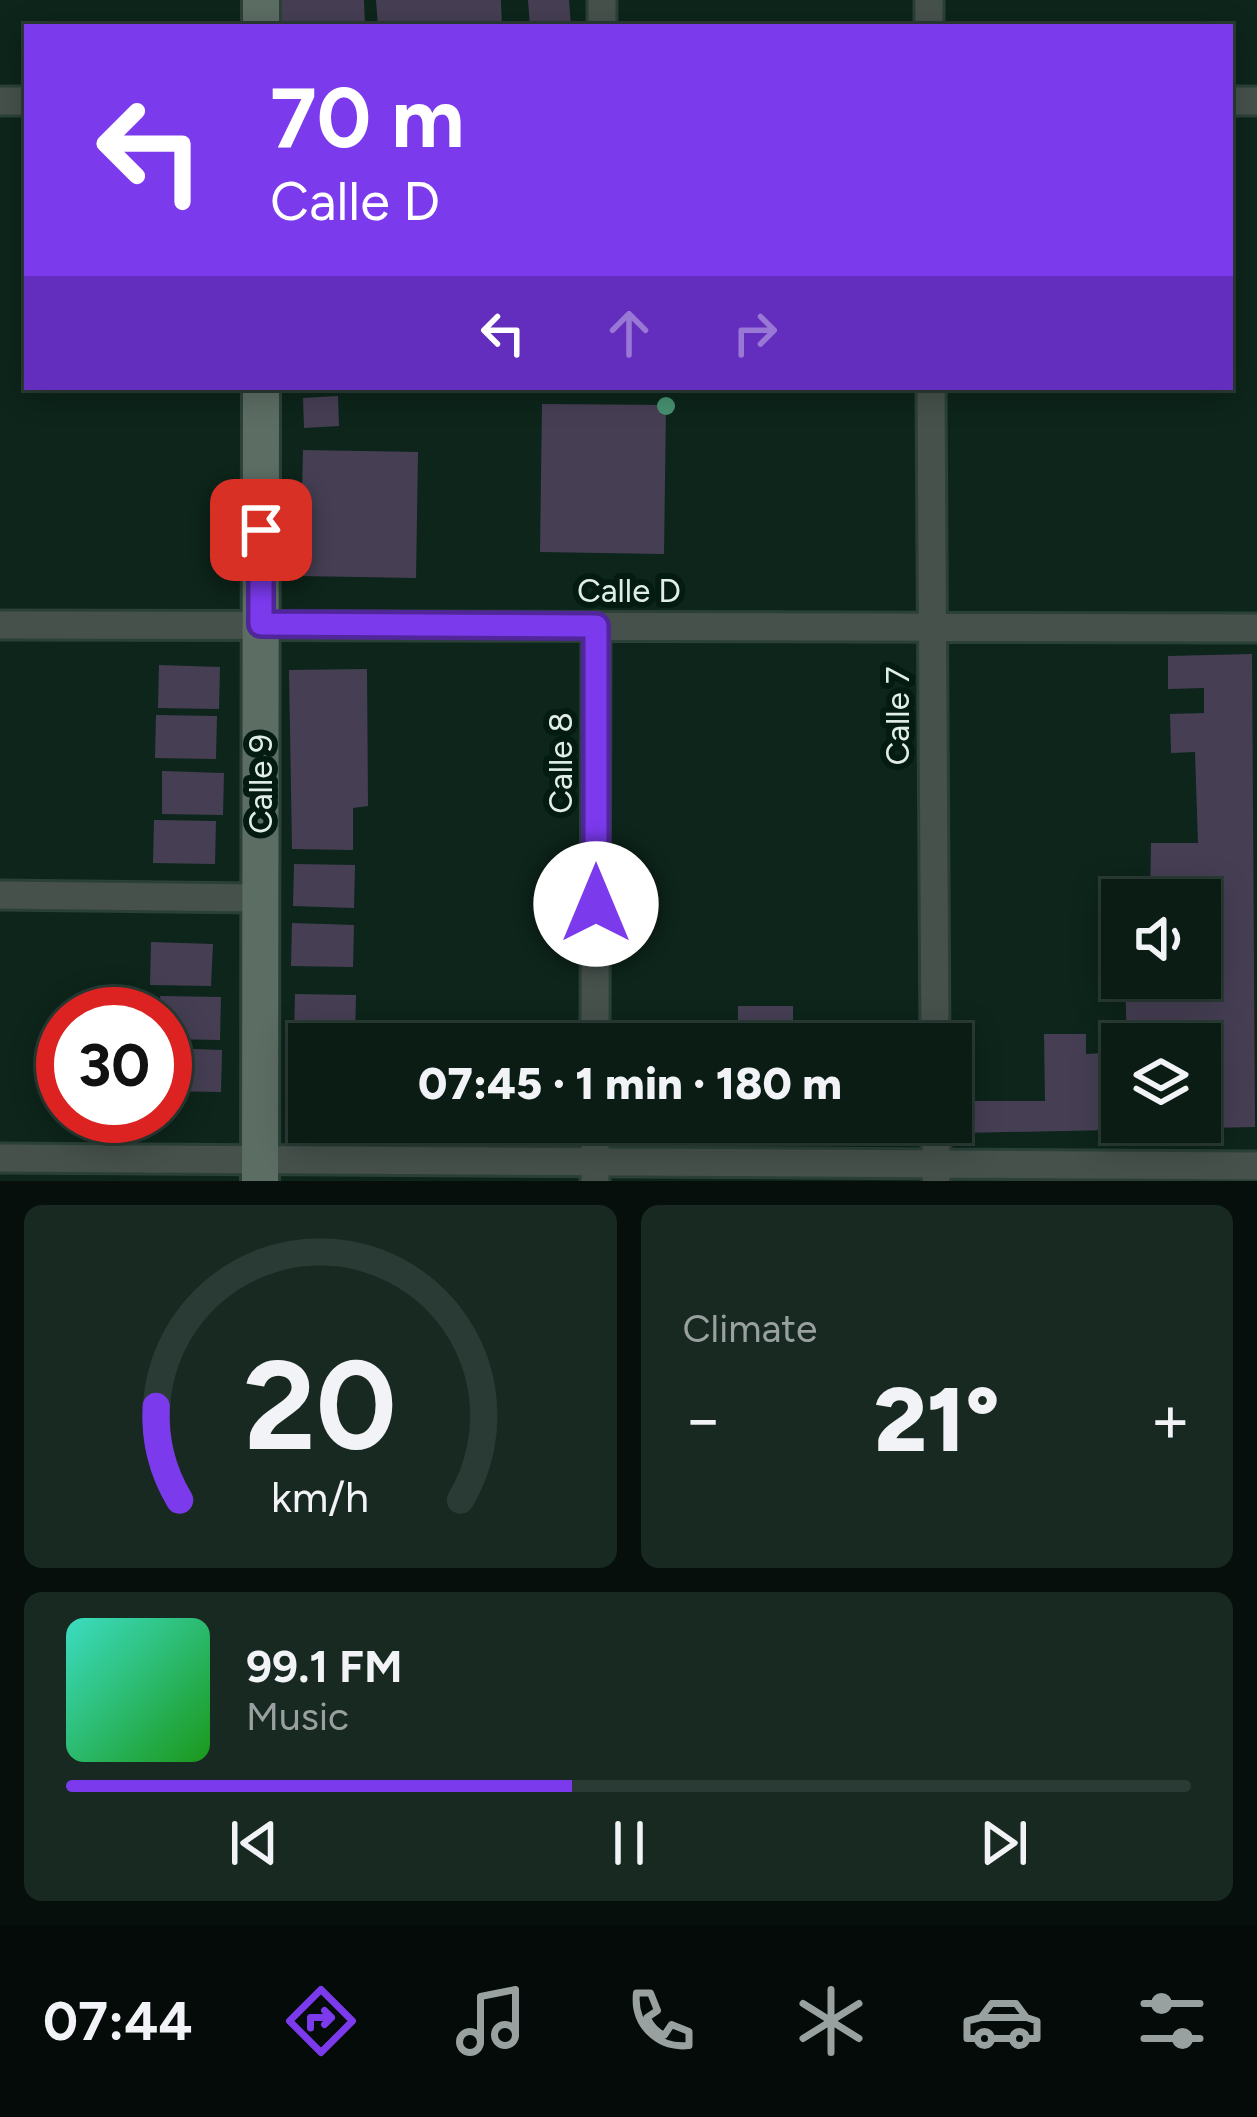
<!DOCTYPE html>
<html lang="en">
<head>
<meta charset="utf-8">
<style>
  :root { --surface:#0a1c14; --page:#182922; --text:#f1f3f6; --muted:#99a1a0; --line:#2a3a34; --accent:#7c3aed }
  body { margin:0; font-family:Figtree,sans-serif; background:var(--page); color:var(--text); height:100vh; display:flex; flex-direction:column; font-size:45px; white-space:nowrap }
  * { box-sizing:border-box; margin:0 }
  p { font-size:39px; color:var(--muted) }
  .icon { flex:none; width:66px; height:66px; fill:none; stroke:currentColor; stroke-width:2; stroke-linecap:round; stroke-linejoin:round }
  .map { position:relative; height:1181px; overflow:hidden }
  .panel { display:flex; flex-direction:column; gap:24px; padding:24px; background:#060f0b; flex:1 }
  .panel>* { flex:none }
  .hud { position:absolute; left:24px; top:24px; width:1209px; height:366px; border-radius:0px; box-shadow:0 6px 30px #0003,0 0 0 3px var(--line); background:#7c3aed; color:#fff; overflow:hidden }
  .controls { position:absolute; left:1101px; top:879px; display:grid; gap:24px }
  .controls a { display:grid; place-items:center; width:120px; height:120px; border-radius:0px; background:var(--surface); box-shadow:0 6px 30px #0003,0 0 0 3px var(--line); font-size:60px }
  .speed { position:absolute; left:36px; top:987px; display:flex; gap:24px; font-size:60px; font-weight:700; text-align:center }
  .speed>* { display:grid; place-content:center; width:156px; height:156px; border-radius:50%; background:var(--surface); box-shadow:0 6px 30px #0003,0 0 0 3px var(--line); line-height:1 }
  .speed .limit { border:18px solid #d22; background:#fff; color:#111 }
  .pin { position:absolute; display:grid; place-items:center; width:102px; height:102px; color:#fff; margin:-51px; border-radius:24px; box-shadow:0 6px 18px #0006 }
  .me { position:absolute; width:132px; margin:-66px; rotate:0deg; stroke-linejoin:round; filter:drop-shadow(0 0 9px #0008) }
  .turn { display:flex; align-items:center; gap:42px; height:252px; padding:0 48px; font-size:54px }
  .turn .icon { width:156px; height:156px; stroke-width:2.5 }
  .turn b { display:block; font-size:84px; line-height:102px }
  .lanes { display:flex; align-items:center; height:114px; padding:0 48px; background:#0003; justify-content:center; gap:60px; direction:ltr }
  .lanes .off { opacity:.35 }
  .big { font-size:90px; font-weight:800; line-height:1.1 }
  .panel .widget { flex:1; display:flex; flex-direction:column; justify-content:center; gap:18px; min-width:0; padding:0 42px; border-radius:18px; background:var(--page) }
  .panel .dial { align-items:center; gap:0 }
  .dial svg { height:312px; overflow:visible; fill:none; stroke:var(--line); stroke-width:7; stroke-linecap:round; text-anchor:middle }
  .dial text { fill:var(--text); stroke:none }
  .song { display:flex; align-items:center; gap:36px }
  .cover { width:144px; height:144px; border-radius:18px; background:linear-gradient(135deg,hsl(170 70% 55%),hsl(120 70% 35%)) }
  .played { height:12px; border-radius:6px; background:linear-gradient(90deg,var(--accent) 45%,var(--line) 45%) }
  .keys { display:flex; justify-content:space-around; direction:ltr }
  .heat { display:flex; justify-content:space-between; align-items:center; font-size:66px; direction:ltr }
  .panel .tiles { flex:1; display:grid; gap:24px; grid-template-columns:1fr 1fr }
  .widget:last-child { grid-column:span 2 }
  .trip { position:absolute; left:288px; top:1023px; width:684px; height:120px; border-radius:0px; background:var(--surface); box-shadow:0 6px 30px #0003,0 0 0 3px var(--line); font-weight:800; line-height:120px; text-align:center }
  .tab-bar { display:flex; height:192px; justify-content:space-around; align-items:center; background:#040b08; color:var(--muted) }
  .tab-bar .icon { width:84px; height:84px }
  .tab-bar .selected { color:var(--accent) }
  .tab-bar b { font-size:54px; color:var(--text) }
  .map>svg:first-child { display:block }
  .building { fill:#463f54 }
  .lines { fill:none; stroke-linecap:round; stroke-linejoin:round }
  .street-casing { stroke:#2b4138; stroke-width:33 }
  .secondary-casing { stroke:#2b4138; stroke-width:42 }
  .street { stroke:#46514c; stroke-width:27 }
  .secondary { stroke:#5c6d64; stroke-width:36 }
  .tree { fill:#469070 }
  .route-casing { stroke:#51269a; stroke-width:30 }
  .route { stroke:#7c3aed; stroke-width:21 }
  .labels { text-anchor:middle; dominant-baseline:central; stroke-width:12; stroke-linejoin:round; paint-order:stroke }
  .street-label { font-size:33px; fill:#e0eee7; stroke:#041b12 }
</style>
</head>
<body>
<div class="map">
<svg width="1257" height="1181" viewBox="0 0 1257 1181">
  <rect width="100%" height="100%" fill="#0d251b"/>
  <path class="building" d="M 281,0 L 364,0 L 365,27 L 282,27 Z
    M 376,0 L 501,0 L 502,27 L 378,27 Z
    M 528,0 L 569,0 L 571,27 L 530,27 Z
    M 338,396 L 339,426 L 304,428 L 303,398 Z
    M 542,404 L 666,405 L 664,554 L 540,552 Z
    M 303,450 L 418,452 L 416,578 L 300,576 Z
    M 1252,654 L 1255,1127 L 962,1133 L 962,1101 L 1045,1101 L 1044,1034 L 1086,1034 L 1086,1054 L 1122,1052 L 1122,1122 L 1200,1122 L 1200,1044 L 1127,1044 L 1125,978 L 1200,978 L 1202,967 L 1200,900 L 1150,900 L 1151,843 L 1198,843 L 1195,752 L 1171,753 L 1170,714 L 1204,713 L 1204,688 L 1168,689 L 1168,656 Z
    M 159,665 L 220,667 L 219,709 L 158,708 Z
    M 367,669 L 368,806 L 353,808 L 353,850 L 292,849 L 289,670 Z
    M 156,715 L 217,716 L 216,759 L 155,758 Z
    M 162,771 L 224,773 L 223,815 L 162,814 Z
    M 154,820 L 216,821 L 215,864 L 153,863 Z
    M 294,864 L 355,865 L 354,908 L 293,906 Z
    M 292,923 L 354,925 L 353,967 L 291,966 Z
    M 151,942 L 213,944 L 211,986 L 150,985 Z
    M 295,994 L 356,995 L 355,1038 L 294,1037 Z
    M 160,996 L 221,997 L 220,1040 L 165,1039 Z
    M 738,1006 L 793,1006 L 793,1044 L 738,1044 Z
    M 165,1048 L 222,1050 L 221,1092 L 165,1091 Z
    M 288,1054 L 309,1054 L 309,1122 L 535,1122 L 535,1126 L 287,1128 Z
    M 673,1122 L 908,1122 L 908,1129 L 673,1126 Z"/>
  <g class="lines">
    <defs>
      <path id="street" d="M 602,0 L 602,27
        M 929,0 L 929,27
        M 0,101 L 27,101
        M 1230,101 L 1257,101
        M 931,387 L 935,1044
        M 0,625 L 1257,628
        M 0,895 L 260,898
        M 595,1044 L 596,626
        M 936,1122 L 936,1177
        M 0,1158 L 1257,1166
        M 595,1181 L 595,1122"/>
      <path id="secondary" d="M 261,0 L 261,27
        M 260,1181 L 261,387"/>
    </defs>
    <use href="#street" class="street-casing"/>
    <use href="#secondary" class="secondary-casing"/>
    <use href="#street" class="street"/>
    <use href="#secondary" class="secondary"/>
  </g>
  <circle class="tree" cx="666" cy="406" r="9"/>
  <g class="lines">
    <defs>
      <path id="route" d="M 261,530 L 261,624 L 596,626 L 596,904"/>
    </defs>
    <use href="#route" class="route-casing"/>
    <use href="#route" class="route"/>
  </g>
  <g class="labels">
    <g class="street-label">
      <text x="629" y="590">Calle D</text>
      <text transform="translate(897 716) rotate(-90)">Calle 7</text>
      <text transform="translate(560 763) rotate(-90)">Calle 8</text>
      <text transform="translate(260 784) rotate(-90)">Calle 9</text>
    </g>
  </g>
</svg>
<div class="controls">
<a><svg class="icon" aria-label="sound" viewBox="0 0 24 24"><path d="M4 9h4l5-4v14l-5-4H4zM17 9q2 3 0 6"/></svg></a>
<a><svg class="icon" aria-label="layers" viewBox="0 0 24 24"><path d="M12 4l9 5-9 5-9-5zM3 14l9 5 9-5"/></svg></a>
</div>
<div class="speed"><div class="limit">30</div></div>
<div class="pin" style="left:261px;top:530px;background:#d93025"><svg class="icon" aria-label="arrive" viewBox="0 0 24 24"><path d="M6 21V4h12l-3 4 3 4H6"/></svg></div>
<svg class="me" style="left:596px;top:904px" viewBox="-20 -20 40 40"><circle r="19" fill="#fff"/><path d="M0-13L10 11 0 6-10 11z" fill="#7c3aed"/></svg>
<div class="trip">07:45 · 1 min · 180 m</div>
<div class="hud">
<div class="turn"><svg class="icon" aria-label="left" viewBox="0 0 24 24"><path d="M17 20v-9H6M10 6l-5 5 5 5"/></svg><div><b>70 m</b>Calle D</div></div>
<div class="lanes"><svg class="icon" aria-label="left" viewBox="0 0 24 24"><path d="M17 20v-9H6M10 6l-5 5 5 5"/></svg><svg class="icon off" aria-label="ahead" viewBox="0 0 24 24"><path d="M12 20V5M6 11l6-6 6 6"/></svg><svg class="icon off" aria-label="right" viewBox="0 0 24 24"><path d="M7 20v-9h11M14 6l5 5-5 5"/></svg></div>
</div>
</div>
<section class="panel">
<div class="tiles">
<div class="widget dial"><svg viewBox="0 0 100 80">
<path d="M14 69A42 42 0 1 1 86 69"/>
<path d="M14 69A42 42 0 0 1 8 45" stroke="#7c3aed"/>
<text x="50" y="56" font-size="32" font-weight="700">20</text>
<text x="50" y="72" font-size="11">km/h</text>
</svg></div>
<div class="widget"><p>Climate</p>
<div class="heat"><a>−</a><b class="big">21°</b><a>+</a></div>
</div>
<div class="widget">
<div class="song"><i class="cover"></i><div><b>99.1 FM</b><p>Music</p></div></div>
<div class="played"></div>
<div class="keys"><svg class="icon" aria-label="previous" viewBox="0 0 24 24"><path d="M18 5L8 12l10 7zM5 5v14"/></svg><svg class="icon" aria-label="pause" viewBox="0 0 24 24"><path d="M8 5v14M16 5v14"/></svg><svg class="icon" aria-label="next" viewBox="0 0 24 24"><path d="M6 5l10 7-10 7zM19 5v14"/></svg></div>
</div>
</div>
</section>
<nav class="tab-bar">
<b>07:44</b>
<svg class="icon selected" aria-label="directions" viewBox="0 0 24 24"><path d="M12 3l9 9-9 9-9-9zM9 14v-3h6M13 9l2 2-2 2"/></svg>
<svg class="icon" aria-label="music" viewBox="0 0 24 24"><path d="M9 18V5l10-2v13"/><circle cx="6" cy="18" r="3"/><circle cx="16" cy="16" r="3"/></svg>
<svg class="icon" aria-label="phone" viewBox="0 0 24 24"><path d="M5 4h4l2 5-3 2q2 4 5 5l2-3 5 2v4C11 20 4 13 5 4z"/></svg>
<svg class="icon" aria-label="climate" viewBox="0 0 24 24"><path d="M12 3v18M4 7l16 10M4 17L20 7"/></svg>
<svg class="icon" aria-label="car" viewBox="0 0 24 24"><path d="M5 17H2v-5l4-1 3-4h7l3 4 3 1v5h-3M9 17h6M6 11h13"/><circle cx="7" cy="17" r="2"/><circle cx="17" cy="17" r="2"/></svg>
<svg class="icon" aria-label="filters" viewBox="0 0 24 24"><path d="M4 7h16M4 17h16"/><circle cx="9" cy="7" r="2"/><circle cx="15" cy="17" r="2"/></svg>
</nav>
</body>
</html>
